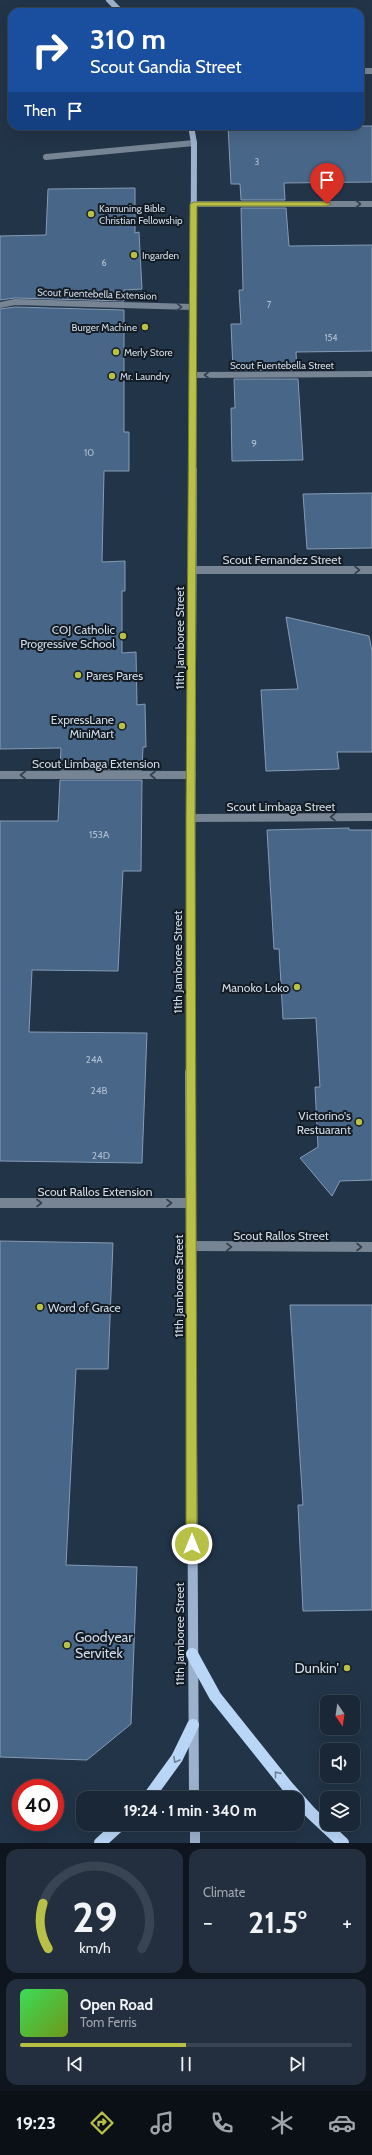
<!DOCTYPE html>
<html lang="en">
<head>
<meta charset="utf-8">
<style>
  :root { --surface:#1a2736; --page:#232f3e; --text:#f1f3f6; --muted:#9fa5ad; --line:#384451; --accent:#b9c046 }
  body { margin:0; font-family:Cabin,sans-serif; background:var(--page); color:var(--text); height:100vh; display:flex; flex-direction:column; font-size:15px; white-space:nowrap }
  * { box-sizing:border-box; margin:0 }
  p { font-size:13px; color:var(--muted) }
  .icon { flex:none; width:22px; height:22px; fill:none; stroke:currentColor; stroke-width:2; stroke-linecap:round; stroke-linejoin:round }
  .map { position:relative; height:1843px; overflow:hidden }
  .sheet { display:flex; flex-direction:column; gap:6px; padding:6px; background:#0e151e; flex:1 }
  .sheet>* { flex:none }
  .banner { position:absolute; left:8px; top:8px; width:356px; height:122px; border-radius:12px; box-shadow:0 4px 16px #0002,0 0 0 1px var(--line); background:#1a4fa0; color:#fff; overflow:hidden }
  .needle { width:26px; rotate:167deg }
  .tools { position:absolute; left:320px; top:1695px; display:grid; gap:8px }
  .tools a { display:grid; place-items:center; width:40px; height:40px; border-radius:8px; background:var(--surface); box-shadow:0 4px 16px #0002,0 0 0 1px var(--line); font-size:20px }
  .speed { position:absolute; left:12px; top:1779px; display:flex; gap:8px; font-size:20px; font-weight:700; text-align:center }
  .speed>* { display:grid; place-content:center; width:52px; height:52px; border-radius:50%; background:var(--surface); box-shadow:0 4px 16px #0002,0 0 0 1px var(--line); line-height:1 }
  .speed .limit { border:6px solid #d22; background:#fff; color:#111 }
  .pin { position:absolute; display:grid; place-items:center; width:34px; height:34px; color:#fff; margin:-41px -17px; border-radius:50% 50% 50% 0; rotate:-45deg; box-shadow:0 0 4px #0007 }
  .pin .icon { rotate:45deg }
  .me { position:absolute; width:44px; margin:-22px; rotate:0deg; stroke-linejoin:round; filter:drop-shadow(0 0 3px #0008) }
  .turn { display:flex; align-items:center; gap:14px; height:84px; padding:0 16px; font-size:18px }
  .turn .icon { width:52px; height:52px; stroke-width:2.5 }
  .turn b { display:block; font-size:28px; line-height:34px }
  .then { display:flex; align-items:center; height:38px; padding:0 16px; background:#0003; gap:8px; font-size:15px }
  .big { font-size:30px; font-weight:700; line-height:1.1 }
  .sheet .widget { flex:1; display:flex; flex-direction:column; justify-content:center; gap:6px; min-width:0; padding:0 14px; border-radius:12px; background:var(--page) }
  .sheet .dial { align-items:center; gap:0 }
  .dial svg { height:104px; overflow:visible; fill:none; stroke:var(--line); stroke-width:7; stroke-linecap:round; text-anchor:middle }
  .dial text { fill:var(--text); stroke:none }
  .song { display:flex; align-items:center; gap:12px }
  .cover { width:48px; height:48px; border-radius:6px; background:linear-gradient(135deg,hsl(130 70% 55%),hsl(80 70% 35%)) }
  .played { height:4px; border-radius:2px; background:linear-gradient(90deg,var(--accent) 50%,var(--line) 50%) }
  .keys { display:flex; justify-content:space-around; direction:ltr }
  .heat { display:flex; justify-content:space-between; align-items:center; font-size:22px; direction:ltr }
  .sheet .tiles { flex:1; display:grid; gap:6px; grid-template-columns:1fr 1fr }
  .widget:last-child { grid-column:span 2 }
  .trip { position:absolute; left:76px; top:1791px; width:228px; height:40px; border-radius:12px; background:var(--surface); box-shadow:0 4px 16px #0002,0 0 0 1px var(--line); font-weight:700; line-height:40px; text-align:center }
  .tabs { display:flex; height:64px; justify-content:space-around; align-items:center; background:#0a1016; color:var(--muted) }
  .tabs .icon { width:28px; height:28px }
  .tabs .active { color:var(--accent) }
  .tabs b { font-size:18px; color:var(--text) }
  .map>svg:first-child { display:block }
  .building { fill:#486688; stroke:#869bb4 }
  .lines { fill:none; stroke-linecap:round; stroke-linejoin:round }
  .lane { stroke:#768494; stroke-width:6 }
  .street-far2 { stroke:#768494; stroke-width:6 }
  .street-far1 { stroke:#768494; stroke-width:8 }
  .street { stroke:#768494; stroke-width:10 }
  .secondary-far2 { stroke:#9cb2cc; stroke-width:6 }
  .secondary-far1 { stroke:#9cb2cc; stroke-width:8 }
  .secondary { stroke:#9cb2cc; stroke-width:10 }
  .primary { stroke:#bad6f7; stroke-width:12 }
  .oneway { stroke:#36404b }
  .oneway2 { stroke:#6f8298 }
  .route { fill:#b9c046; stroke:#787d2e }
  .poi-dot { fill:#b9c046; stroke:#131b24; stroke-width:1.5 }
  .labels { text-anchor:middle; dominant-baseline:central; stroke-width:4; stroke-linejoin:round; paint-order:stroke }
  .far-number-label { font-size:9px; fill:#adbed0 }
  .far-poi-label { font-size:10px; fill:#cfdbe8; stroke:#131b24; text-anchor:start }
  .far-street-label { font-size:10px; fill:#cfdbe8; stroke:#131b24 }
  .number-label { font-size:10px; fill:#adbed0 }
  .street-label { font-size:12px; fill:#cfdbe8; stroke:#131b24 }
  .poi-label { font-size:12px; fill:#cfdbe8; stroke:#131b24; text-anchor:end }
  .near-poi-label { font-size:14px; fill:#cfdbe8; stroke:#131b24; text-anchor:start }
</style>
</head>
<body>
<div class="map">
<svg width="372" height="1843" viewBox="0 0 372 1843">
  <rect width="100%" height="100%" fill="#223448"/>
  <path class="building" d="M 228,126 L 372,126 L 372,182 L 284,183 L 285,200 L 241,200 L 240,184 L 231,184 Z
    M 135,188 L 135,233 L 139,232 L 142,289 L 124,290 L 124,301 L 15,298 L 0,300 L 0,236 L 46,235 L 48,189 Z
    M 241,208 L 286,208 L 289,246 L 372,245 L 372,351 L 296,352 L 297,370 L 233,370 L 231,324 L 241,324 L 239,290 L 243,290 Z
    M 15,307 L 124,310 L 124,432 L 129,432 L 129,471 L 104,471 L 102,562 L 125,561 L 125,591 L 122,591 L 122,653 L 136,652 L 137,705 L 145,704 L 146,747 L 143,747 L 142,770 L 60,770 L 61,748 L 0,749 L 0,309 Z
    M 234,379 L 298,379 L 303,460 L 232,461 L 231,408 L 235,408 Z
    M 372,493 L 372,548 L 307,549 L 303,494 Z
    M 286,617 L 369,636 L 372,651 L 372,752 L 337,752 L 339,769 L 266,771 L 261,690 L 298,689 Z
    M 60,780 L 142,780 L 141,871 L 123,871 L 118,971 L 32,970 L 29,1032 L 147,1033 L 142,1163 L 0,1161 L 0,821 L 58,821 Z
    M 349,828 L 349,830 L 372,830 L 372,1180 L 340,1181 L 332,1196 L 300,1158 L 318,1147 L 315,1087 L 320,1087 L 316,1018 L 283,1019 L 279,949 L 274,949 L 267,830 Z
    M 0,1241 L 113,1243 L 108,1369 L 76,1369 L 66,1565 L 137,1567 L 131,1724 L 87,1760 L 0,1757 Z
    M 290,1305 L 372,1305 L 372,1610 L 303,1611 L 298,1505 L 303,1505 Z"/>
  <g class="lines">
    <path class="lane" d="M 46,157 L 194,143"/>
    <path class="street-far2" d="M 360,71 L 372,71
      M 193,204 L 372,204
      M 0,305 L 15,302 L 193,307
      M 193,375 L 372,374"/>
    <path class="street-far1" d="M 192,570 L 372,570
      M 0,775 L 192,775
      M 190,818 L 372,817"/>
    <path class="street" d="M 0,1203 L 190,1203
      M 190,1246 L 372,1247"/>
    <path class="secondary-far2" d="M 109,0 L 121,12
      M 191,126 L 194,143 L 193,471"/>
    <path class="secondary-far1" d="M 190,1073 L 193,470"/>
    <path class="secondary" d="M 190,1072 L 194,1798
      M 195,1824 L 195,1843"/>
    <path class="primary" d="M 192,1654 L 215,1696 L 287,1786 L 311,1813 L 343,1843
      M 148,1798 L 177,1758 L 193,1725
      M 100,1843 L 121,1824"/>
  </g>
  <defs><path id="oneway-chevron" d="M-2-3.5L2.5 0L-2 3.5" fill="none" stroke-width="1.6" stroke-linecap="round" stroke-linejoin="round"/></defs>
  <g class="oneway">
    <use href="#oneway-chevron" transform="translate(358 204)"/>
    <use href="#oneway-chevron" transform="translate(179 307) rotate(2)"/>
    <use href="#oneway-chevron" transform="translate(207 375) rotate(180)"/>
    <use href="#oneway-chevron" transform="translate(357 570)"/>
    <use href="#oneway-chevron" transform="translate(23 775) rotate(180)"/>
    <use href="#oneway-chevron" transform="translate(153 775) rotate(180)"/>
    <use href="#oneway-chevron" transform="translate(333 817) rotate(180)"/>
    <use href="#oneway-chevron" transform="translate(39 1203)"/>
    <use href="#oneway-chevron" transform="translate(169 1203)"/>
    <use href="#oneway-chevron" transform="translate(229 1247)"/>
    <use href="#oneway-chevron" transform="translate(359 1247)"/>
  </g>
  <g class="oneway2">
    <use href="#oneway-chevron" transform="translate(176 1760) rotate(120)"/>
    <use href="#oneway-chevron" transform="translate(277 1774) rotate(-129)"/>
  </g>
  <path class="route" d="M 194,202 L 327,202 L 331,204 L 327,206 L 197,206 L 195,818 L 197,1544 L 196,1548 L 192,1550 L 188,1548 L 186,1544 L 186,818 L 190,204 Z"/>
  <g class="poi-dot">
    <circle cx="91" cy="214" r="4"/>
    <circle cx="134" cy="255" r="4"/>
    <circle cx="145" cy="327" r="4"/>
    <circle cx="116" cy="352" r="4"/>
    <circle cx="112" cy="376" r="4"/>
    <circle cx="123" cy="636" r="4"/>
    <circle cx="78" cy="675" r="4"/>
    <circle cx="122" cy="726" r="4"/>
    <circle cx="297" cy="987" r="4"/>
    <circle cx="359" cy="1122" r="4"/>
    <circle cx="40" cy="1307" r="4"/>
    <circle cx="67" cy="1645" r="4"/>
    <circle cx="347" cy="1668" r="4"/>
  </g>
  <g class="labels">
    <g class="far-number-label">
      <text x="257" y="161">3</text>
      <text x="104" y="262">6</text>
      <text x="269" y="304">7</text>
      <text x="331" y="337">154</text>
    </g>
    <g class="far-poi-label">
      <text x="99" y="208">Kamuning Bible<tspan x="99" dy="12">Christian Fellowship</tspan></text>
      <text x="142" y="255">Ingarden</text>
      <text x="137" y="327" text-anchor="end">Burger Machine</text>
      <text x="124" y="352">Merly Store</text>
      <text x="120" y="376">Mr. Laundry</text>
    </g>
    <g class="far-street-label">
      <text transform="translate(97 294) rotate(2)">Scout Fuentebella Extension</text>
      <text x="282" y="365">Scout Fuentebella Street</text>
    </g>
    <g class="number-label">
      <text x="254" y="443">9</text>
      <text x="89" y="452">10</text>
      <text x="99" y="834">153A</text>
      <text x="94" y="1059">24A</text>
      <text x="99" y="1090">24B</text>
      <text x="101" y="1155">24D</text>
    </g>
    <g class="street-label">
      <text x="282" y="559">Scout Fernandez Street</text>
      <text transform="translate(179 638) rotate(-90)">11th Jamboree Street</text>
      <text x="96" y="763">Scout Limbaga Extension</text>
      <text x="281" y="806">Scout Limbaga Street</text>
      <text transform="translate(177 962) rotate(-90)">11th Jamboree Street</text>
      <text x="95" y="1191">Scout Rallos Extension</text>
      <text x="281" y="1235">Scout Rallos Street</text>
      <text transform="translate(178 1286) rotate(-90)">11th Jamboree Street</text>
      <text transform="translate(179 1634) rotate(-90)">11th Jamboree Street</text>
    </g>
    <g class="poi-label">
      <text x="115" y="629">COJ Catholic<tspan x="115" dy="14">Progressive School</tspan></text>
      <text x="86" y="675" text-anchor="start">Pares Pares</text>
      <text x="114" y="719">ExpressLane<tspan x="114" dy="14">MiniMart</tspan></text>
      <text x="289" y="987">Manoko Loko</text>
      <text x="351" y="1115">Victorino's<tspan x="351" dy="14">Restuarant</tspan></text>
      <text x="48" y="1307" text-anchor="start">Word of Grace</text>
    </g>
    <g class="near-poi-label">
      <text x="75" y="1637">Goodyear<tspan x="75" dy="16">Servitek</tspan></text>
      <text x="339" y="1668" text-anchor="end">Dunkin'</text>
    </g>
  </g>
</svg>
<div class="tools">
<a><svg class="needle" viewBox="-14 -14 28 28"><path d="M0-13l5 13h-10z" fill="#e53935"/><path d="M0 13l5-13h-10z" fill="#9fa5ad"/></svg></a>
<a><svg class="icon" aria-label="sound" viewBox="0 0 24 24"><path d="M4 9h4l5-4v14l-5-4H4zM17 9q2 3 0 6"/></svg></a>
<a><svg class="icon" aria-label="layers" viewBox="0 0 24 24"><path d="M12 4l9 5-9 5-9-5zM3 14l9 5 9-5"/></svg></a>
</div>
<div class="speed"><div class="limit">40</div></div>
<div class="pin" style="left:327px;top:204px;background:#d93025"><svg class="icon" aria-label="arrive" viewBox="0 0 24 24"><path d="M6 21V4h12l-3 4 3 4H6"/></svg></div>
<svg class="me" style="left:192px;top:1544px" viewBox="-20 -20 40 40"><circle r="17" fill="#b9c046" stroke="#fff" stroke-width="3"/><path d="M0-11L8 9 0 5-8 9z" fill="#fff"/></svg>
<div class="trip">19:24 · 1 min · 340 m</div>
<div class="banner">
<div class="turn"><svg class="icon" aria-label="right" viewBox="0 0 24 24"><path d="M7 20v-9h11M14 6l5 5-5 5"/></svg><div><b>310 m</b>Scout Gandia Street</div></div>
<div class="then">Then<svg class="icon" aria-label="arrive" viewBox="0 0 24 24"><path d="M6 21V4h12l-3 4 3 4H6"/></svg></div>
</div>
</div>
<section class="sheet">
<div class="tiles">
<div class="widget dial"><svg viewBox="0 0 100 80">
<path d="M14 69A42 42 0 1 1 86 69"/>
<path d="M14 69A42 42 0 0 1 10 34" stroke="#b9c046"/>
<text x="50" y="56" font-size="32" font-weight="700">29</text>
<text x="50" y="72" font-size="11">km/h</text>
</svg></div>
<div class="widget"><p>Climate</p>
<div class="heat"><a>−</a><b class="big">21.5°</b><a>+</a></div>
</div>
<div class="widget">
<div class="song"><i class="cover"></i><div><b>Open Road</b><p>Tom Ferris</p></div></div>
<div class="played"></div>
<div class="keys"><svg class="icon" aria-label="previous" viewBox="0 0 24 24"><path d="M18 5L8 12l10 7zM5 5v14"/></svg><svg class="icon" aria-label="pause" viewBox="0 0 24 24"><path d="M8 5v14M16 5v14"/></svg><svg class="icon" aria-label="next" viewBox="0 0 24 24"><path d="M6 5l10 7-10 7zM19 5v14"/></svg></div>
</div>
</div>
</section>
<nav class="tabs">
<b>19:23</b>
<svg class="icon active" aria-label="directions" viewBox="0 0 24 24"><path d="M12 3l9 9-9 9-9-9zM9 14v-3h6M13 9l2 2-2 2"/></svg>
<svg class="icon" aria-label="music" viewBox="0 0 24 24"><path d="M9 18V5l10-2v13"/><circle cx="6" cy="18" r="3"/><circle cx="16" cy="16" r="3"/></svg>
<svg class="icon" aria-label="phone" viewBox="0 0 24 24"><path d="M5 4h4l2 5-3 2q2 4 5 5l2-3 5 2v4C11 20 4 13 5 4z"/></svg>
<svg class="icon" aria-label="climate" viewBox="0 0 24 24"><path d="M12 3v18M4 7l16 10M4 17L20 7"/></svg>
<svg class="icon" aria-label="car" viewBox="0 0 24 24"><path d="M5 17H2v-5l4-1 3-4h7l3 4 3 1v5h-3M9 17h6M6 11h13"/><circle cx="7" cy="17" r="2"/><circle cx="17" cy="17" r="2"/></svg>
</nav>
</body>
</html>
